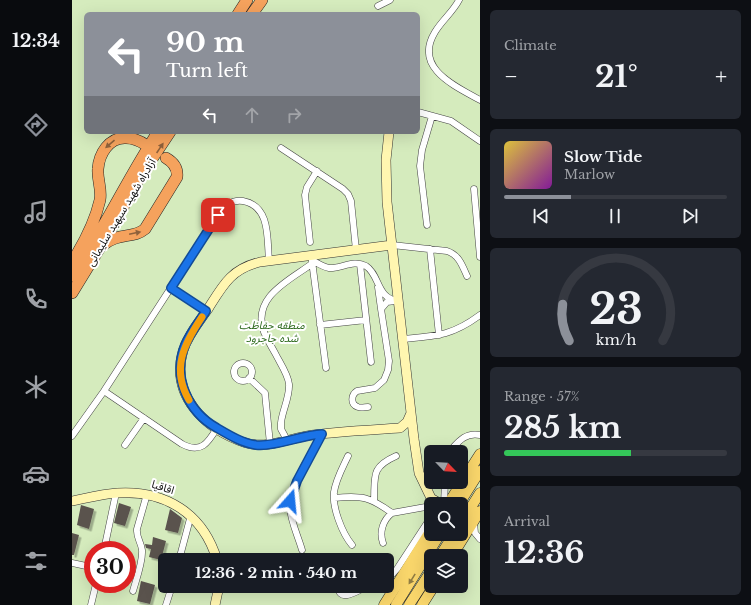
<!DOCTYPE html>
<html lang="en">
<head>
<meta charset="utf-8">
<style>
  :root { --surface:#171b24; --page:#242831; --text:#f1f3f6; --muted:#9ea1a6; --line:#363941; --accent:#8c9099 }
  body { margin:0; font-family:"Libre Baskerville","Noto Sans Arabic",serif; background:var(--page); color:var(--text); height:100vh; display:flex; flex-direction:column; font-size:15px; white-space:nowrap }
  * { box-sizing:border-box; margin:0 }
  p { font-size:13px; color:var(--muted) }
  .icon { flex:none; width:22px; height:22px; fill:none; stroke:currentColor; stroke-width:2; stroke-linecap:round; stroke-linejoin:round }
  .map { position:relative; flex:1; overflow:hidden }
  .sheet { display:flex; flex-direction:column; gap:10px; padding:10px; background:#0d0f14; width:271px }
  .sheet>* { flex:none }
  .hud { position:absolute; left:12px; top:12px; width:336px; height:122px; border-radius:6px; box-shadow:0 4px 16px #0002; background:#8c9099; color:#fff; overflow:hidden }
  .needle { width:26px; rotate:115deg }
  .tools { position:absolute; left:352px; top:445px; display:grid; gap:8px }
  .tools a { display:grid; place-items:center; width:44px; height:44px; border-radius:6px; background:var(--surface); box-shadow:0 4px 16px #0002; font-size:20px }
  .speed { position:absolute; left:12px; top:541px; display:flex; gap:8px; font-size:20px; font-weight:700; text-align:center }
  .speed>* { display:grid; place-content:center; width:52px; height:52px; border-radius:50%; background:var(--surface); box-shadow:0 4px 16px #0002; line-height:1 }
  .speed .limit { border:6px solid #d22; background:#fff; color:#111 }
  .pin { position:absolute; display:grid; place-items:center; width:34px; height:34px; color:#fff; margin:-17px; border-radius:8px; box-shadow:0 2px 6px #0006 }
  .me { position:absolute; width:44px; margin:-22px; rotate:18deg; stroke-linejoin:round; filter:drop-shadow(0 0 3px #0008) }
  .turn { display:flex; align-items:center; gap:14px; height:84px; padding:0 16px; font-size:18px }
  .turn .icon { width:52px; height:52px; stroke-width:2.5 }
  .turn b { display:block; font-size:28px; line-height:34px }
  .lanes { display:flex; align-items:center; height:38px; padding:0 16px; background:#0003; justify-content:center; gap:20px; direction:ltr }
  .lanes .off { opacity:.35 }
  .big { font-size:30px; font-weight:700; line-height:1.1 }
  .sheet .card { flex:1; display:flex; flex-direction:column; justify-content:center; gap:6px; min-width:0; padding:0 14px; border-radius:6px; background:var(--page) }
  .sheet .dial { align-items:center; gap:0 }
  .dial svg { height:104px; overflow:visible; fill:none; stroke:var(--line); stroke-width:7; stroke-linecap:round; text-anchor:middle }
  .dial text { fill:var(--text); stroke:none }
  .song { display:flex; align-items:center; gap:12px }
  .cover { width:48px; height:48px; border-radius:6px; background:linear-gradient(135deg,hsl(50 70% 55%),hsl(290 70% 35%)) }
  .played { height:4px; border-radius:2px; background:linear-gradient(90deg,var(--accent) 30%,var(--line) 30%) }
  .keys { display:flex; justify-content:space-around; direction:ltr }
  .heat { display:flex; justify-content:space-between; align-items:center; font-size:22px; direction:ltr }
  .charge { height:6px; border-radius:3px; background:linear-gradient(90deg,#34c759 57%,var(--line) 0) }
  .trip { position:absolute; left:86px; top:553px; width:236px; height:40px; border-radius:6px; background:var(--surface); box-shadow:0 4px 16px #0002; font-weight:700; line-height:40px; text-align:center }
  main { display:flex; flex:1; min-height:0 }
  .menu { display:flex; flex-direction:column; width:72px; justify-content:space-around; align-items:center; background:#090b0e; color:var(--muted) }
  .menu .icon { width:28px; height:28px }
  .menu .selected { color:var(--accent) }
  .menu b { font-size:18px; color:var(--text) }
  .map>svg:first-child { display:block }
  .green { fill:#d5ebbd; fill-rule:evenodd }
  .building { fill:#5a524d; filter:url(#shadow) }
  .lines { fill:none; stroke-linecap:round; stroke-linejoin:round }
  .street-casing { stroke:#444; stroke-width:7 }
  .secondary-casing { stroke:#333; stroke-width:10 }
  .primary-casing { stroke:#222; stroke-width:11 }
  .highway-casing { stroke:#222; stroke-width:12 }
  .street { stroke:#fff; stroke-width:6 }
  .secondary { stroke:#fff6b0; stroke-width:9 }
  .primary { stroke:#f9d66b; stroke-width:10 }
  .highway { stroke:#f5a25d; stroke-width:11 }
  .oneway { fill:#8e613b }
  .oneway2 { fill:#917d42 }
  .route-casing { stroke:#114b97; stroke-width:10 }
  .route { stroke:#1a73e8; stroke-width:7 }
  .slow { stroke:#f59e0b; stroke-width:7 }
  .labels { text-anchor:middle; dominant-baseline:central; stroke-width:4; stroke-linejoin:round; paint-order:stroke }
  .street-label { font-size:11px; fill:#111; stroke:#fff }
  .park-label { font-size:11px; font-style:italic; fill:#2f6b1f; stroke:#fff }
</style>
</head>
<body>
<main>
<nav class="menu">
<b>12:34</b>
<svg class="icon selected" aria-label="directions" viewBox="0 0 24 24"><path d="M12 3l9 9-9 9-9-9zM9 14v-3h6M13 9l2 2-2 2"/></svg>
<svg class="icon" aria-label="music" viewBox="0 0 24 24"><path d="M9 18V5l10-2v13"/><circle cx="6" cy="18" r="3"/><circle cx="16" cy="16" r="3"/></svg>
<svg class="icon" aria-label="phone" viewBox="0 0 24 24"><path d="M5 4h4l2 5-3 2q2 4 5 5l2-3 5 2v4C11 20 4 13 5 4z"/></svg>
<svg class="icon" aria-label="climate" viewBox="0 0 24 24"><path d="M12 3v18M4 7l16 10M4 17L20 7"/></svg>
<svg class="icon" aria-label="car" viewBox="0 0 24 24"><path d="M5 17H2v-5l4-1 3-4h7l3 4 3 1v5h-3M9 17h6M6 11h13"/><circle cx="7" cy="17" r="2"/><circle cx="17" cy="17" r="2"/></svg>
<svg class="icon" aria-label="filters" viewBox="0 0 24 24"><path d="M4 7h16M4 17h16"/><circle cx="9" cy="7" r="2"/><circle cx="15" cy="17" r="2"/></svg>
</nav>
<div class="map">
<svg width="408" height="605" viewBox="0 0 408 605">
  <defs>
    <filter id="shadow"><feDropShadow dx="2.5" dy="2.5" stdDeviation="0" flood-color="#0004"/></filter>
  </defs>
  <rect width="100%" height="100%" fill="#fffdf5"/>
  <path class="green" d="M 0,0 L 408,0 L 408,605 L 0,605 ZM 14,14 L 346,14 L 346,132 L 14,132 ZM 359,452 L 389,452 L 389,482 L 359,482 ZM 359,504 L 389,504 L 389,534 L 359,534 ZM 21,550 L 55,550 L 55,584 L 21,584 ZM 359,556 L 389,556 L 389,586 L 359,586 ZM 93,560 L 315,560 L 315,586 L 93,586 Z"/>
  <path class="building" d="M 47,503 L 59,507 L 53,526 L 42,523 Z
    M 9,505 L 22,509 L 17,529 L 5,525 Z
    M 98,509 L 110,518 L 106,533 L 93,530 Z
    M 0,533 L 7,535 L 2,555 L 0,555 Z
    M 81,537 L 94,541 L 89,560 L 77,557 L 79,549 L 74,548 L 73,544 L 80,545 Z
    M 69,581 L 83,585 L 78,604 L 65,601 Z"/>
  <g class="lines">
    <defs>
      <path id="street" d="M 387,0 C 381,12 370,20 363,32 C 341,68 383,86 408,100
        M 306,6 L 318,0
        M 346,112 L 379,121 L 408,141
        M 209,148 L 271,189 L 276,194 L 279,201 L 284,250
        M 402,189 L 408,257
        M 355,225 L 348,166 L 350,150 L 360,116
        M 238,242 L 233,195 L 235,187 L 245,171
        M 320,245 L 375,251 C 387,255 390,265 395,276
        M 358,249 L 367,335
        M 240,260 C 245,263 251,267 257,268 C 269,269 281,259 294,266 C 308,275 304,298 326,301
        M 240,261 L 254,368
        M 288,264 L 299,362
        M 306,287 L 309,309 L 315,302 L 323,301
        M 99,288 L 134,311
        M 248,325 L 294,320
        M 330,339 C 364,336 380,336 408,315
        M162 372a9 9 0 1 1 18 0a9 9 0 1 1-18 0Z
        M 177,378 L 193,393 L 198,444
        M 32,391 L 110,444 C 129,454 136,443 145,428
        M 296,407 C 293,407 289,408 286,407 C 278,404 279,395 285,391 L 303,388 L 312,380 L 316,370 L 317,361 L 309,309
        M 0,436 L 32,391 L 146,215 C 152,207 159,199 171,201 C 199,206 195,240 197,261
        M 215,440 L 209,429 L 209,423 C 210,411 218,397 217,384 C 216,374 208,363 203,353 C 199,346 195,339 192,332 C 179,297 218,280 241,263
        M 53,445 L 72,418
        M 377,452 C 386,442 393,432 408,435
        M 276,456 C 271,467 264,479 262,492 C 260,507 270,533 280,545
        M 262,498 C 290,495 298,497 320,513 L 359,506
        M 302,500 C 303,476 299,467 324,456
        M 372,504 L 373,482
        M 402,523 L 403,533 L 408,539
        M 311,543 C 307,532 311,520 320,513
        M 32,550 L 44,493
        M 230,550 C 226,536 219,522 218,508 C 217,486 240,453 250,434
        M 107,560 L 119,515
        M 0,563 L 14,566
        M 315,580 L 325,569 L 359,517
        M 266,586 C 267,604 285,591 294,587
        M 292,586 L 300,587 L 306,586
        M 61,591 C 64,580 71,562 70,550 C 69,542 64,537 65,529 L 75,494
        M 19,605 L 24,584
        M 94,605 L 100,586"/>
      <path id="secondary" d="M 317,132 L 314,160 L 315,202 L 342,439 L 347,473 L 359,498 L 360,504
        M 320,245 L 188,262 C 159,269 151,285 136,309 C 127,322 116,335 111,351 C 98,396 134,430 174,443 C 196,449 218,438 240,435 C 269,431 299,430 328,428 L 335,422 L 339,413
        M 359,498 L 369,504
        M 0,501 C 15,498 30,494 45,493 C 93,490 131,513 145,560
        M 143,605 L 147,586"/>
      <path id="primary" d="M 376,504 L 408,454
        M 387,504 L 408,471
        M 389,523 L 408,493
        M 368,556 L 382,534
        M 380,556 L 408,511
        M 312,605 L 359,530
        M 324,605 L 368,534
        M 337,605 L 359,571
        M 350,605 L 362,586"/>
      <path id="highway" d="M 166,14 L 175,0
        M 180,14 L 190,0
        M 31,245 C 47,232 61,239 73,229 L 105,177 C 106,168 101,162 94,158
        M 0,262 C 12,243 23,222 28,200 C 30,189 25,179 26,169 C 27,154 37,137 54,138 C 61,138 68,141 74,145
        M 0,276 C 32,230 55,179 86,132
        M 0,293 L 35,236 L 66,180 L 98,132"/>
    </defs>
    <use href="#street" class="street-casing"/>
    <use href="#secondary" class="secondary-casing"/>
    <use href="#primary" class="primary-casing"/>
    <use href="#highway" class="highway-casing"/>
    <use href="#street" class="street"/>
    <use href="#secondary" class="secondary"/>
    <use href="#primary" class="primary"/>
    <use href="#highway" class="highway"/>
  </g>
  <defs><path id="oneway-solid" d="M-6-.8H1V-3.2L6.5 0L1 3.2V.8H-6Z"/></defs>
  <g class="oneway">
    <use href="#oneway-solid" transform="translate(38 144) rotate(139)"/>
    <use href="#oneway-solid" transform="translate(88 148) rotate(-56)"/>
    <use href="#oneway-solid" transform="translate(63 233) rotate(-12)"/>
  </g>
  <use class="oneway2" href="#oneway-solid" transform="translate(340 579) rotate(122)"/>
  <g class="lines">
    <defs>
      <path id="route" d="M 146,215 L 99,288 L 134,311 C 127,322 118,333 113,345 C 100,377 116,412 145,428 C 157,435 170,443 184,445 C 203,447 230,435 250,434 L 225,481 L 218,501"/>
    </defs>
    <use href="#route" class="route-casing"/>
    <use href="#route" class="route"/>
    <path class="slow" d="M 117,400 C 99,369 112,344 130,317"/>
  </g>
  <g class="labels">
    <g class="street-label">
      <text transform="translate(49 212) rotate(-59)">آزادراه شهید سپهبد سلیمانی</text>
      <text transform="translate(91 487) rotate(18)">اقاقیا</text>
    </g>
    <g class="park-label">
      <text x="200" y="325">منطقه حفاظت<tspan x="200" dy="13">شده جاجرود</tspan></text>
    </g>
  </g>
</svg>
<div class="tools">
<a><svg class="needle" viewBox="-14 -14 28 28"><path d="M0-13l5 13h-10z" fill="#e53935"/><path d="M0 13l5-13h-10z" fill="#9ea1a6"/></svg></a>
<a><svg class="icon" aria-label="search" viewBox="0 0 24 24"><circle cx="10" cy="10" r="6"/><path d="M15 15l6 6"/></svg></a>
<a><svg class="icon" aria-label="layers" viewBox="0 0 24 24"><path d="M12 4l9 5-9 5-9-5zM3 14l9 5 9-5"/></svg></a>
</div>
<div class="speed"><div class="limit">30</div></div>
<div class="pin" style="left:146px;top:215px;background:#d93025"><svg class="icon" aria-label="arrive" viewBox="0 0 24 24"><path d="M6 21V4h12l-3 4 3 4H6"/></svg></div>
<svg class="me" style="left:218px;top:501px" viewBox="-20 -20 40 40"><path d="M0-17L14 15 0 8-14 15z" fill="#1a73e8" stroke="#fff" stroke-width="4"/></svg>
<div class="trip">12:36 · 2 min · 540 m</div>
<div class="hud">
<div class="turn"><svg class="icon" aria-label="left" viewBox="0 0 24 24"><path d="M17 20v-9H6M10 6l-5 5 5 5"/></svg><div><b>90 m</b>Turn left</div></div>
<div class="lanes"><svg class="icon" aria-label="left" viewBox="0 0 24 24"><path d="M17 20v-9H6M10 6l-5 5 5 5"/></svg><svg class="icon off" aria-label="ahead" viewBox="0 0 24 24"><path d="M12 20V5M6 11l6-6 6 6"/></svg><svg class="icon off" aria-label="right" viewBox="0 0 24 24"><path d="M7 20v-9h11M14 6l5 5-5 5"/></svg></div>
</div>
</div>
<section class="sheet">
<div class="card"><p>Climate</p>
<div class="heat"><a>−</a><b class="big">21°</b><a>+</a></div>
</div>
<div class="card">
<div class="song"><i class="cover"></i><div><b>Slow Tide</b><p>Marlow</p></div></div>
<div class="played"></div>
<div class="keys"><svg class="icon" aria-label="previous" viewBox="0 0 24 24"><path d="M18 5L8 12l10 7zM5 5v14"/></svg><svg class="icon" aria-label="pause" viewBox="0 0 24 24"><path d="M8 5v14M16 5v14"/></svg><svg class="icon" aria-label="next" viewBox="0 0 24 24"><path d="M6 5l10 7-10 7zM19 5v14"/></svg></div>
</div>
<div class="card dial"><svg viewBox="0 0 100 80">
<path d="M14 69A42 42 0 1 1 86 69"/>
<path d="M14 69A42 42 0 0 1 9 41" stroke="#8c9099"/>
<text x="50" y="56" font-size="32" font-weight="700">23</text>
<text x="50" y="72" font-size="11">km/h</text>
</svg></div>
<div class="card"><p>Range · 57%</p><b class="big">285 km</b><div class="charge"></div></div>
<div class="card"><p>Arrival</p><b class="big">12:36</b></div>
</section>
</main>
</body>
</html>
